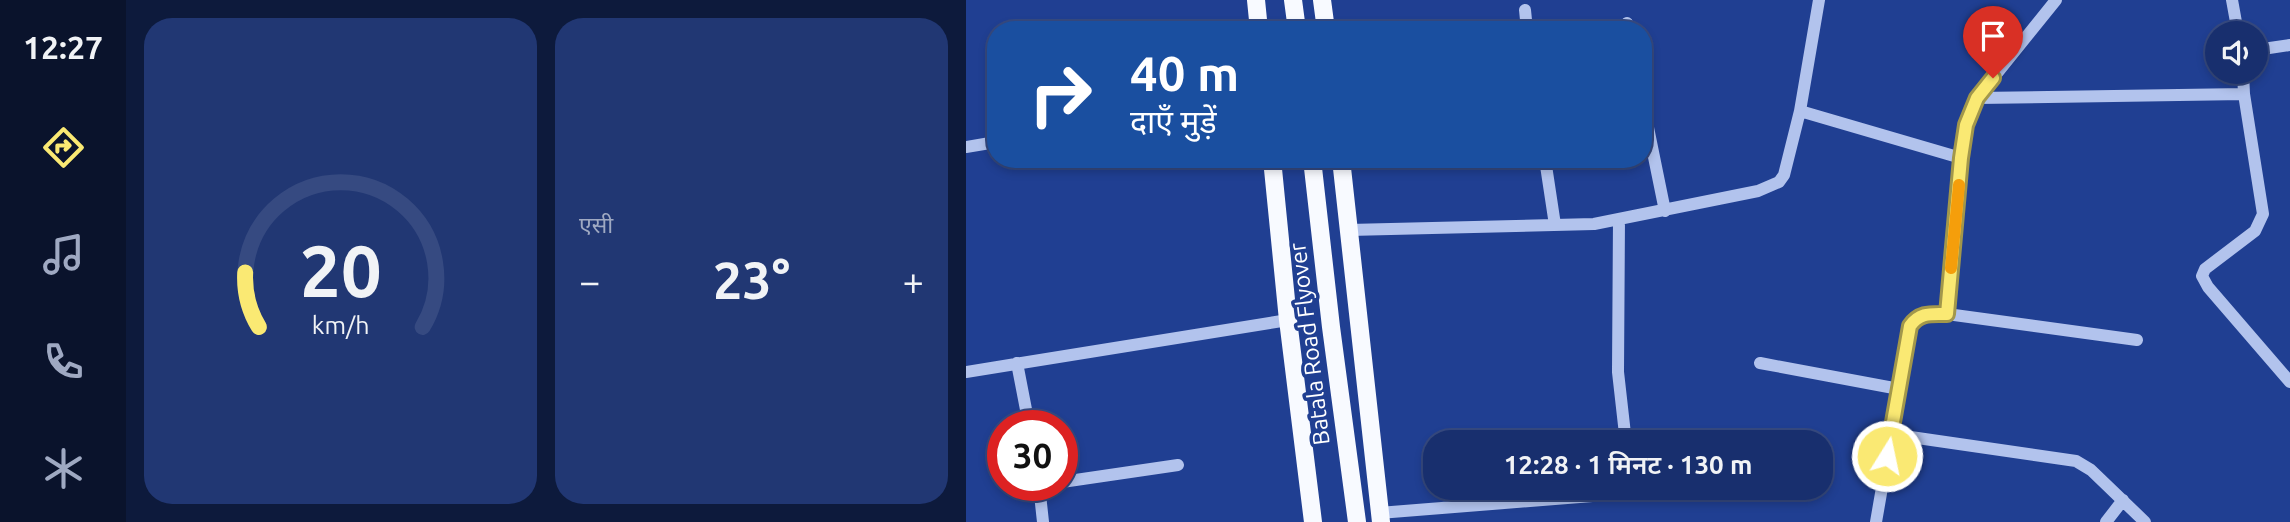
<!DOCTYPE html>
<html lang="hi">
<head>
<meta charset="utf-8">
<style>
  :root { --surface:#182f6e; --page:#213773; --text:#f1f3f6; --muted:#9fa9c2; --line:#364a81; --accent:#fae973 }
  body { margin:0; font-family:Ubuntu,"Noto Sans Devanagari",sans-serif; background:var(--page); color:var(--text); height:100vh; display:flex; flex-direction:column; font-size:26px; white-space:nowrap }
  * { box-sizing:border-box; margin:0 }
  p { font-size:23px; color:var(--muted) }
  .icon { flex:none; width:38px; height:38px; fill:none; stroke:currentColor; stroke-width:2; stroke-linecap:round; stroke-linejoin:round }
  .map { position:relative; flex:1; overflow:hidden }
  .side { display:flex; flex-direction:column; gap:18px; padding:18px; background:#0d1a3c; width:840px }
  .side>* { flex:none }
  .banner { position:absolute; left:21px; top:21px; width:665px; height:147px; border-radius:28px; box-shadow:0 4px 10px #0003,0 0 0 2px var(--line); background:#1a4fa0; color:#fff; overflow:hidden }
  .buttons { position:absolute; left:1239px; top:21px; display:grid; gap:14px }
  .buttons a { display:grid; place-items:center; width:63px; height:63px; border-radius:50%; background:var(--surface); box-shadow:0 4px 10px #0003,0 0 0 2px var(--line); font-size:35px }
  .speed { position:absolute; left:21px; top:410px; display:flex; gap:14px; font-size:35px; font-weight:700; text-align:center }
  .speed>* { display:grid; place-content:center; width:91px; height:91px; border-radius:50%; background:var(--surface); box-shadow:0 4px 10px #0003,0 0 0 2px var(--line); line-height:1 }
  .speed .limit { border:10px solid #d22; background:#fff; color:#111 }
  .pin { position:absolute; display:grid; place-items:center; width:60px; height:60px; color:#fff; margin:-72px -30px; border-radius:50% 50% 50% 0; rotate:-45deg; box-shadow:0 0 7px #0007 }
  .pin .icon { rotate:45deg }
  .me { position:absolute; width:77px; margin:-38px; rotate:10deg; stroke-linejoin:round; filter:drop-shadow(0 0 5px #0008) }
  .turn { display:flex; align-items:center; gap:24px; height:147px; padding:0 28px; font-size:32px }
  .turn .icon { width:91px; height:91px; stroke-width:2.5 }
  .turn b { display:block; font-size:49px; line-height:60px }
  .big { font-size:52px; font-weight:600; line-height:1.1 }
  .side .widget { flex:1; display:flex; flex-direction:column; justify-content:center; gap:10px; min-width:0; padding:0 24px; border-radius:28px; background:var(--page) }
  .side .dial { align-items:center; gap:0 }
  .dial svg { height:182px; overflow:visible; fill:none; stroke:var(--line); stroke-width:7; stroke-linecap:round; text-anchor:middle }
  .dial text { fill:var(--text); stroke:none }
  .heat { display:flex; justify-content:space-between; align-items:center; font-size:38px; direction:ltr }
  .side .tiles { flex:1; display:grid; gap:18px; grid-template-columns:repeat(2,1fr) }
  .trip { position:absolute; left:457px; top:430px; width:410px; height:70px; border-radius:28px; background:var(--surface); box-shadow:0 4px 10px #0003,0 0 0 2px var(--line); font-weight:600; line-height:70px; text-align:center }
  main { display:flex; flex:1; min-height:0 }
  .tab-bar { display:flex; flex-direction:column; width:126px; justify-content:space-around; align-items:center; background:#0a132c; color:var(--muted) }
  .tab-bar .icon { width:49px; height:49px }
  .tab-bar .selected { color:var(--accent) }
  .tab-bar b { font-size:32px; color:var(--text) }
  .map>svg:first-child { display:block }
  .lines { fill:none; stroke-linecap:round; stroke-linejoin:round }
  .minor { stroke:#b2c3ed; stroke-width:12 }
  .major { stroke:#f8faff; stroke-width:18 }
  .route-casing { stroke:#a2974b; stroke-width:18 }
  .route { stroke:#fae973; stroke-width:12 }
  .slow { stroke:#f59e0b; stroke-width:12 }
  .labels { text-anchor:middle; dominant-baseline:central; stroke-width:7; stroke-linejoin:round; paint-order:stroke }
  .street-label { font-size:23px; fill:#fff; stroke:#203f92 }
</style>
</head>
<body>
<main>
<nav class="tab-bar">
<b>12:27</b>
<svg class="icon selected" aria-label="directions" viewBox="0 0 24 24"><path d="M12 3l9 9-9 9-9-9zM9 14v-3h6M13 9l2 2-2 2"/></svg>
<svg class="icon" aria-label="music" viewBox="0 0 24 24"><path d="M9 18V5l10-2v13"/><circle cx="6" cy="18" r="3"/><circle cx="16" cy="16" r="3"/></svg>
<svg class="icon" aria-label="phone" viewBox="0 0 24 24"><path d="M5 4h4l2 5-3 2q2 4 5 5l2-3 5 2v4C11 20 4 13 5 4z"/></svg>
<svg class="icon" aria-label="climate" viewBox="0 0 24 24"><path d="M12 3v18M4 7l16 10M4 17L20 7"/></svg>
</nav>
<section class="side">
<div class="tiles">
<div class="widget dial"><svg viewBox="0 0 100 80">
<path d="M14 69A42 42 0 1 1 86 69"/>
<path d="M14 69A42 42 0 0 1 8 45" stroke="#fae973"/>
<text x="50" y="56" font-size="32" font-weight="700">20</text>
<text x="50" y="72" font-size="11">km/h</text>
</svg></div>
<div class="widget"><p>एसी</p>
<div class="heat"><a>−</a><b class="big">23°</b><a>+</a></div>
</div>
</div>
</section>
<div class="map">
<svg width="1324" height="522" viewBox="0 0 1324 522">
  <rect width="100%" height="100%" fill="#203f92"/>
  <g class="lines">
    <path class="minor" d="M 853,0 L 834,111 L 995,158
      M 1090,0 L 1011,98 L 1278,94
      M 1266,0 L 1272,33
      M 559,10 L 561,30
      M 661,23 L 663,30
      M 1290,50 L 1324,45
      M 1277,72 L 1278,94 L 1297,214 L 1289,231 L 1239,269 L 1236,276 L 1242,287 L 1324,382
      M 677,103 L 699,211
      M 0,147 L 30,142
      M 579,159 L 589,225
      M 653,219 L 652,372 L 660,443
      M 383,230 L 628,224 L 792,191 L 813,182 L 818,175 L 834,111
      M 981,314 L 995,158 L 1000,125 L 1011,98
      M 51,363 L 63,425
      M 794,363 L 933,389
      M 0,372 L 322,320
      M 924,434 L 1110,461 L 1125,470 L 1179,522
      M 96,482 L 212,465
      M 73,485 L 77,522
      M 413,513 L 639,495 L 652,492 L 656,488
      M 910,522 L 943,333 C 947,312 964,314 981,314 L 1171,340
      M 1140,522 L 1157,500"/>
    <path class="major" d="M 290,0 L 293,30
      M 327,0 L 331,30
      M 356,0 L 360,30
      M 306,159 L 322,320 L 347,522
      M 346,159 L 365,327 L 391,522
      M 375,159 L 415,522"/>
  </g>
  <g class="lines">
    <defs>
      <path id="route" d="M 921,456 L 944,326 C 954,312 965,314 981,314 L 995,158 L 1000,125 L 1011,98 L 1027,78"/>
    </defs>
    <use href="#route" class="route-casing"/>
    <use href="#route" class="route"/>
    <path class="slow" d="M 985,268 L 993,185"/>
  </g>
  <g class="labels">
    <g class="street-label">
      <text transform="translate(343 344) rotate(-97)">Batala Road Flyover</text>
    </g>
  </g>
</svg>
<div class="buttons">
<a><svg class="icon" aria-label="sound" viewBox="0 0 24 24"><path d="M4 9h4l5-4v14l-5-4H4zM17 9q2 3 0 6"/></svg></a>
</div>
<div class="speed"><div class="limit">30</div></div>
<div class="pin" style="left:1027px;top:78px;background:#d93025"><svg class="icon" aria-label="arrive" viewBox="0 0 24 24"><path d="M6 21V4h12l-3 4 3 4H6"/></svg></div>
<svg class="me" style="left:921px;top:456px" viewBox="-20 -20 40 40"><circle r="17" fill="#fae973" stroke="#fff" stroke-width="3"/><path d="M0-11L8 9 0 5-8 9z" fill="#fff"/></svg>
<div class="trip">12:28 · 1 मिनट · 130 m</div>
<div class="banner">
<div class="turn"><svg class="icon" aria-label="right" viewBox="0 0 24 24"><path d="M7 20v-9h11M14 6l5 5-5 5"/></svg><div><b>40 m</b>दाएँ मुड़ें</div></div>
</div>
</div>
</main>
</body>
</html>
